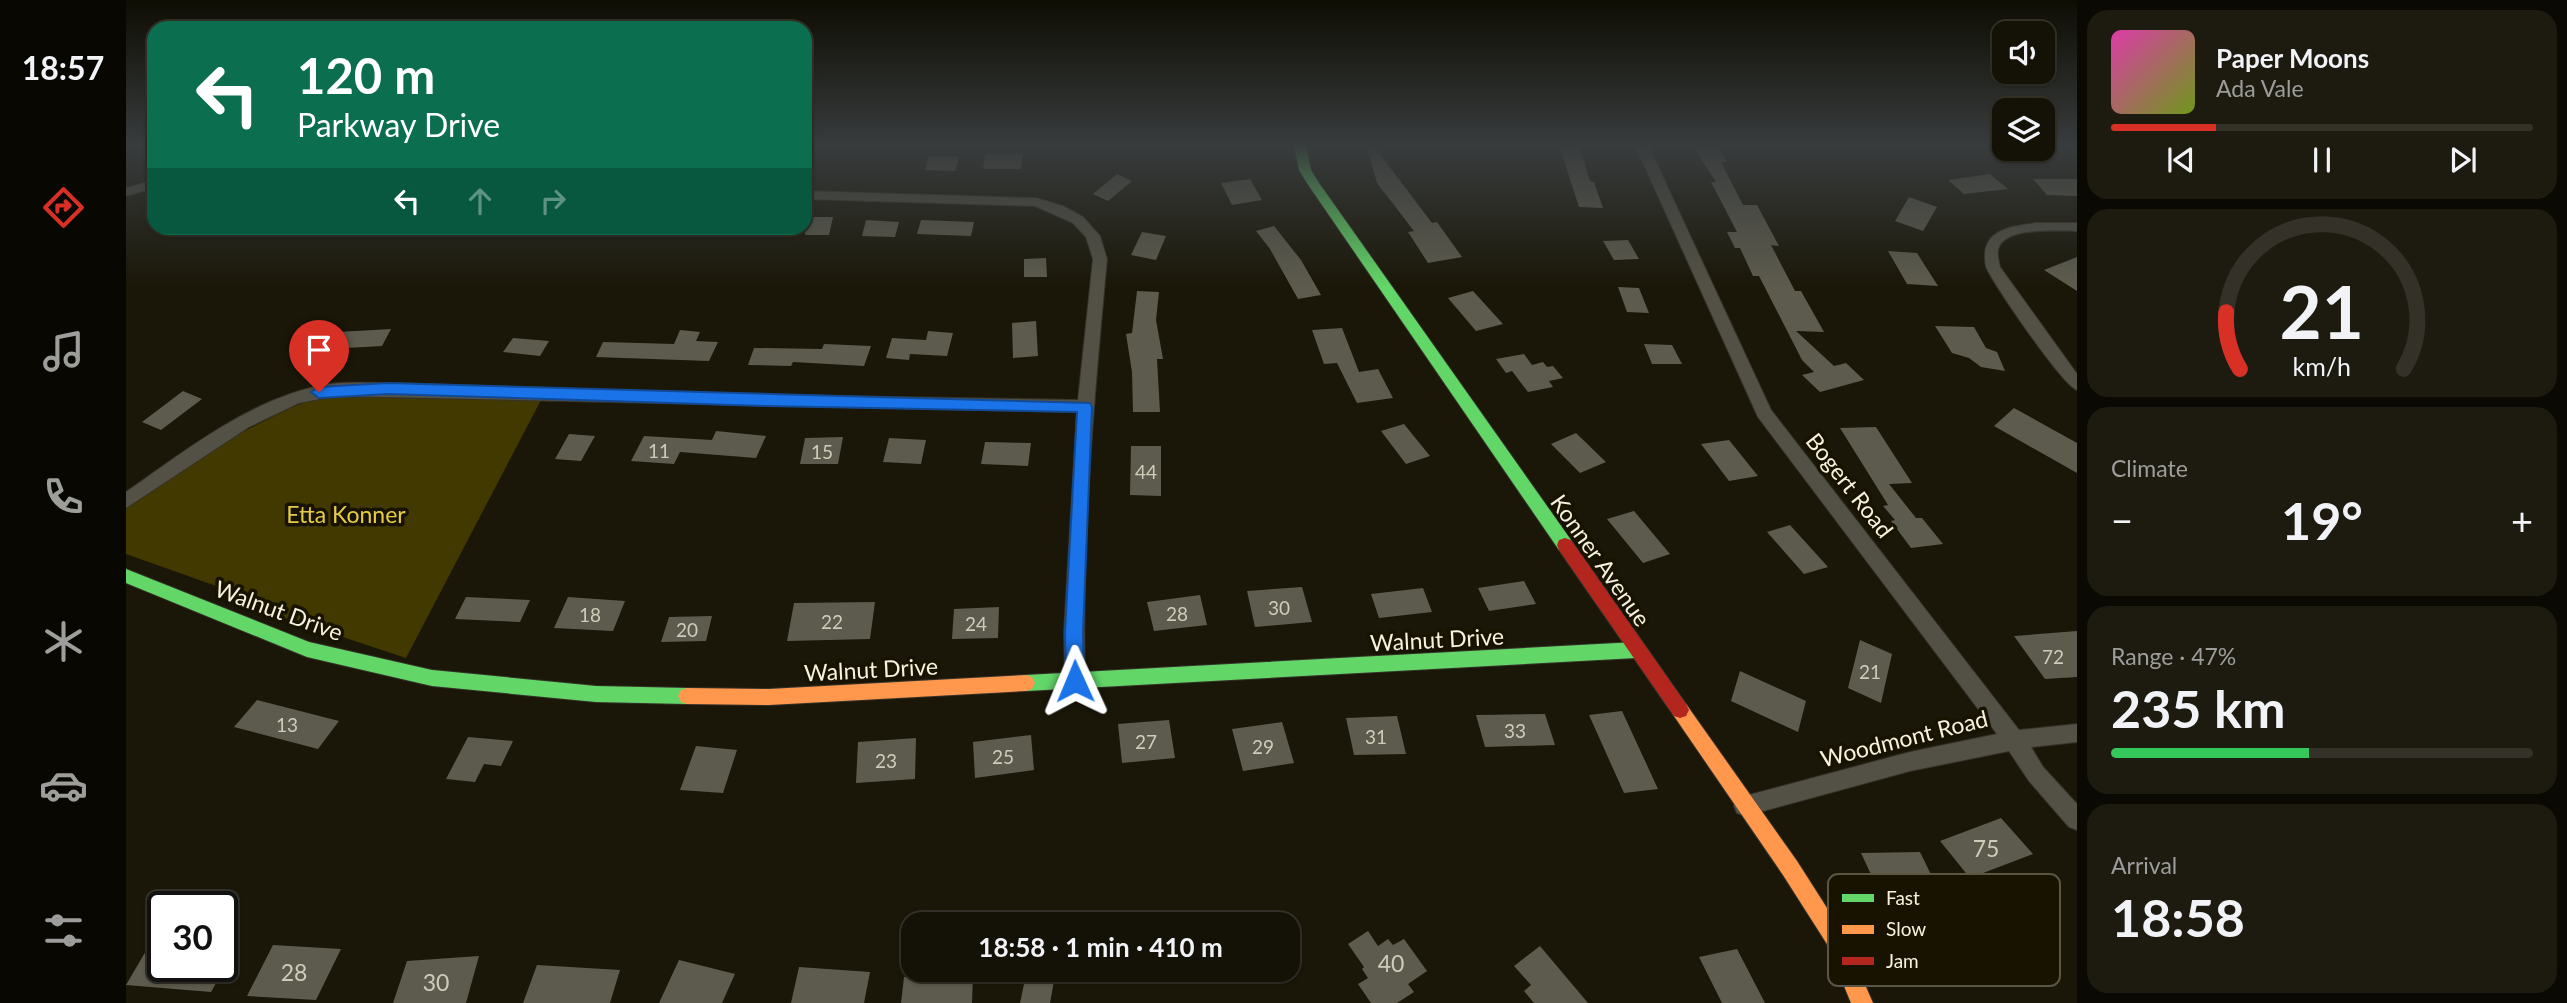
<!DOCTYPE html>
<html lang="en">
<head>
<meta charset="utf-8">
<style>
  :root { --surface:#141106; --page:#1d1a10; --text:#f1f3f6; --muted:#9d9d9b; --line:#333128; --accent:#d93025 }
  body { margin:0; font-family:Lato,sans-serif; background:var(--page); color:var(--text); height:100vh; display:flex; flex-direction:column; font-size:26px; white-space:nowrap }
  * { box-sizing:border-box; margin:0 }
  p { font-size:23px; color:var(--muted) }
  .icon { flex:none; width:38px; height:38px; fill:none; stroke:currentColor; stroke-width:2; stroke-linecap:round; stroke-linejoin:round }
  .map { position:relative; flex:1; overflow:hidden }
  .sheet { display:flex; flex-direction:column; gap:10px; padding:10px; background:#0b0903; width:490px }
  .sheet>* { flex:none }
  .guide { position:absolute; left:21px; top:21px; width:665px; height:214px; border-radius:21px; box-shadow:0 2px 5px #0004,0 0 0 2px var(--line); background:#0b6e4f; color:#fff; overflow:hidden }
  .controls { position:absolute; left:1866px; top:21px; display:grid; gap:14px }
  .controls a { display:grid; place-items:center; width:63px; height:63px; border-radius:14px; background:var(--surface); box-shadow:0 2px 5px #0004,0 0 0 2px var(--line); font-size:35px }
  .speed { position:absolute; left:21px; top:891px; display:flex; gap:14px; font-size:35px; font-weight:700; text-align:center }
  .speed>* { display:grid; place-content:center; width:91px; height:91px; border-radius:50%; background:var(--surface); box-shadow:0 2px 5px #0004,0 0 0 2px var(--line); line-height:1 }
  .speed .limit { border:4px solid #111; border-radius:10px; background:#fff; color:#111 }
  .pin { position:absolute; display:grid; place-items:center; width:60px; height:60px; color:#fff; margin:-72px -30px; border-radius:50% 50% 50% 0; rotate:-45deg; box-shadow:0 0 7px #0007 }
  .pin .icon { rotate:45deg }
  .me { position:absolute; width:77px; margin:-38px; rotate:359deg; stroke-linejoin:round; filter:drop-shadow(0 0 5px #0008) }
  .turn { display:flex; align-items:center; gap:24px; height:147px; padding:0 35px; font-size:32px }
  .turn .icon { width:91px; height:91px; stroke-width:2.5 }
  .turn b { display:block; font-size:49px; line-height:60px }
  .lanes { display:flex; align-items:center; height:66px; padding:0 35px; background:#0003; justify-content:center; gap:35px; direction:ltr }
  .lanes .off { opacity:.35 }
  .big { font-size:52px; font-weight:700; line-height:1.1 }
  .sheet .tile { flex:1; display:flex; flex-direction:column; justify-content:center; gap:10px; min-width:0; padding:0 24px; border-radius:21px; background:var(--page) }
  .sheet .dial { align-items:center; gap:0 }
  .dial svg { height:182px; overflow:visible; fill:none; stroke:var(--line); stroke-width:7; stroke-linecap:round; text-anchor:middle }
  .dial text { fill:var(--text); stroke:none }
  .song { display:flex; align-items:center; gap:21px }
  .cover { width:84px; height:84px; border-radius:10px; background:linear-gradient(135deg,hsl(320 70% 55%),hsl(80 70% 35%)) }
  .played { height:7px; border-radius:4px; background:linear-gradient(90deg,var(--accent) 25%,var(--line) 25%) }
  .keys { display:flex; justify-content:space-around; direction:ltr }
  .heat { display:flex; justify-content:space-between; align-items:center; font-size:38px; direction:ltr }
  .charge { height:10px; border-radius:5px; background:linear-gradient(90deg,#34c759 47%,var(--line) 0) }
  .trip { position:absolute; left:775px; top:912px; width:399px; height:70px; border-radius:21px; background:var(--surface); box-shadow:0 2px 5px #0004,0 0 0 2px var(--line); font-weight:700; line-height:70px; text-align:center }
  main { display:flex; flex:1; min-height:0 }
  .menu { display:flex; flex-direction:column; width:126px; justify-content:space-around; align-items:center; background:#080702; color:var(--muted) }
  .menu .icon { width:49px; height:49px }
  .menu .selected { color:var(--accent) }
  .menu b { font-size:32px; color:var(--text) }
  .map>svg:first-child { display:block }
  .green { fill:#423901 }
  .building { fill:#5d5b4d }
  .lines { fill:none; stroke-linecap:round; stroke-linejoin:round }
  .street-casing { stroke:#353229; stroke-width:2 }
  .fast-casing { stroke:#353229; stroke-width:2 }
  .slow-casing { stroke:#353229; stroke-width:2 }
  .jam-casing { stroke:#353229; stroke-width:2 }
  .street { fill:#535145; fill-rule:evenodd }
  .fast { fill:#63d668; fill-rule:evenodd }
  .slow { fill:#ff974d; fill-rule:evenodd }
  .jam { fill:#b3261e; fill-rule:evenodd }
  .route { fill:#1a73e8; stroke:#114b97; stroke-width:2 }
  .labels { text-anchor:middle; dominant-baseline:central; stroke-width:7; stroke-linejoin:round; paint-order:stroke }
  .number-label { font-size:19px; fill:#cfccba }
  .street-label { font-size:23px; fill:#f5f2df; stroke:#181300 }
  .park-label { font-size:23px; fill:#e5cc48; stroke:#181300 }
  .near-number-label { font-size:23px; fill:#cfccba }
  .key { fill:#181300; stroke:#5a5643; stroke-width:2 }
  .key-label { font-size:19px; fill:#f5f2df }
</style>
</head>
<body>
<main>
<nav class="menu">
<b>18:57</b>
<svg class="icon selected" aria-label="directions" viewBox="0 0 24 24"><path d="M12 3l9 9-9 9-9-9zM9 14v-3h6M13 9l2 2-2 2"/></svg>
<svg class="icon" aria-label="music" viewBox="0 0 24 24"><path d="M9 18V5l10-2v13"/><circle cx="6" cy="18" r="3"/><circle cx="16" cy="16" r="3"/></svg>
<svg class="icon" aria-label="phone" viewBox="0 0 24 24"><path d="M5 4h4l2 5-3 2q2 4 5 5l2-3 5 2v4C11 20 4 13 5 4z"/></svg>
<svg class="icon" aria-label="climate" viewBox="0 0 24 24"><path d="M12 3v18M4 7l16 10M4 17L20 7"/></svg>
<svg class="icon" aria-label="car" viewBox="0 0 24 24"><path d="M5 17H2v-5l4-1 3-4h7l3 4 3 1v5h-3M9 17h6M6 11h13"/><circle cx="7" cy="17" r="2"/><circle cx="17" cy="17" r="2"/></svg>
<svg class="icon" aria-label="filters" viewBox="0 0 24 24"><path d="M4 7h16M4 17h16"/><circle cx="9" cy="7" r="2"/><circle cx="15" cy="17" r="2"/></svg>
</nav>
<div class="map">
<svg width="1951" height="1003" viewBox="0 0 1951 1003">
  <rect width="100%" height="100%" fill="#1a1708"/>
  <path class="green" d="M 268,396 L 364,397 L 415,400 L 280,658 L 138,611 L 93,587 L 0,554 L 0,508 L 111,435 L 164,408 L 182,401 L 209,397 Z"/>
  <path class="building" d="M 1240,145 L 1247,145 L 1306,223 L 1311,222 L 1336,257 L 1302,263 L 1282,232 L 1288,231 L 1251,183 Z
    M 1433,145 L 1453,145 L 1464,181 L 1468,182 L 1477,208 L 1453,207 Z
    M 1566,145 L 1590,145 L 1601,162 L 1595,162 L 1617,205 L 1631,205 L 1653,246 L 1645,245 L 1669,291 L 1675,291 L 1698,332 L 1670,331 L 1708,366 L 1720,363 L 1738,380 L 1694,392 L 1676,375 L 1688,372 L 1676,360 L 1633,276 L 1627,276 L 1614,248 L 1609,248 L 1601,232 L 1611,232 L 1585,182 L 1590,182 Z
    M 859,154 L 897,154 L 895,169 L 857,169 Z
    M 803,156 L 833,157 L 829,171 L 799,170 Z
    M 991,174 L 1006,181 L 982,201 L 967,194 Z
    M 1864,174 L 1882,189 L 1838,194 L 1822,180 Z
    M 1124,179 L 1136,200 L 1106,205 L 1095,183 Z
    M 1907,179 L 1951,179 L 1951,196 L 1921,195 Z
    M 1783,197 L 1811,207 L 1797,231 L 1769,221 Z
    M 679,217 L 707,217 L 703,235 L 679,235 Z
    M 740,220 L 773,222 L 769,237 L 736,236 Z
    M 795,220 L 848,222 L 845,236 L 791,234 Z
    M 1148,226 L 1175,260 L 1195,295 L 1172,299 L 1144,249 L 1130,231 Z
    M 1016,232 L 1040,236 L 1030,260 L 1005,255 Z
    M 1502,240 L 1513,259 L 1488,260 L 1477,241 Z
    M 1762,251 L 1791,253 L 1812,286 L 1781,284 Z
    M 1951,257 L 1951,291 L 1918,270 Z
    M 920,258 L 921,277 L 898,277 L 898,259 Z
    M 1492,287 L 1513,288 L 1523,313 L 1501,312 Z
    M 1011,291 L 1033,292 L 1030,320 L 1037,359 L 1031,359 L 1034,412 L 1007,412 L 1006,372 L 1000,334 L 1006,333 Z
    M 1347,291 L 1377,324 L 1350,331 L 1322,298 Z
    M 910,321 L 912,356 L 887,358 L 886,323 Z
    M 1809,326 L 1848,327 L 1860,348 L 1871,352 L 1879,371 L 1855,367 L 1843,358 L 1826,353 Z
    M 1216,328 L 1233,372 L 1252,369 L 1267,398 L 1231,403 L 1211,363 L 1198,364 L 1186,330 Z
    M 265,329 L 256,346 L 203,349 L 212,332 Z
    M 554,330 L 574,332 L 570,341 L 592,342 L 583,361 L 470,357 L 477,342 L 548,344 Z
    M 802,331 L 827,333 L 821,356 L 784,354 L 783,360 L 760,358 L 766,338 L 800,340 Z
    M 387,338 L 423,341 L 414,356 L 377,352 Z
    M 698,344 L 745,346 L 738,366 L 667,362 L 665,366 L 622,365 L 628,348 L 696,349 Z
    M 1518,344 L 1546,345 L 1556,364 L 1526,364 Z
    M 1398,354 L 1406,365 L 1417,362 L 1421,367 L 1427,366 L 1437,378 L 1423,381 L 1427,387 L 1402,392 L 1386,371 L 1380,373 L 1370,359 Z
    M 57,391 L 76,399 L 35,430 L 16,422 Z
    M 1888,408 L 1951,443 L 1951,473 L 1868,426 Z
    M 1278,424 L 1304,456 L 1280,464 L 1255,431 Z
    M 1750,427 L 1786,483 L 1763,484 L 1790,518 L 1796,518 L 1817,544 L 1785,548 L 1765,521 L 1769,520 L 1757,506 L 1762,505 L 1714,428 Z
    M 590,431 L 640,436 L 630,458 L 554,452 L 548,464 L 505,461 L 518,436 L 586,440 Z
    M 1450,433 L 1480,462 L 1454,473 L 1425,444 Z
    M 443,434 L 469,436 L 455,461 L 429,459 Z
    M 717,437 L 712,464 L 674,464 L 679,438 Z
    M 763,438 L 800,440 L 795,464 L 757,462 Z
    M 1603,440 L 1632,476 L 1603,481 L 1575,444 Z
    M 859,442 L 905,443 L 902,466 L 855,464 Z
    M 1005,446 L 1035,446 L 1035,496 L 1004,495 Z
    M 1508,511 L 1544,554 L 1517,563 L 1481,519 Z
    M 1664,525 L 1702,567 L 1678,574 L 1641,532 Z
    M 1398,581 L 1410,604 L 1363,611 L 1352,588 Z
    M 1176,587 L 1186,622 L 1129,627 L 1121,591 Z
    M 1297,588 L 1306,612 L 1253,618 L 1245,594 Z
    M 1074,595 L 1081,625 L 1028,631 L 1021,602 Z
    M 340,597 L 404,600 L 394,622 L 329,619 Z
    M 442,597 L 499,601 L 487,631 L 428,628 Z
    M 749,602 L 744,639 L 661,641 L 668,603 Z
    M 873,607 L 872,638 L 826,639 L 828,609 Z
    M 586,616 L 580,641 L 535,642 L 543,617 Z
    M 1951,631 L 1951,677 L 1919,679 L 1888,636 Z
    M 1734,640 L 1766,654 L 1755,703 L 1722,688 Z
    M 1614,671 L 1680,701 L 1672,732 L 1605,701 Z
    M 131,700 L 213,721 L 192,749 L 108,727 Z
    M 1496,711 L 1532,789 L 1498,793 L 1463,715 Z
    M 1419,714 L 1429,745 L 1359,747 L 1350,715 Z
    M 1271,716 L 1280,754 L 1228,755 L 1220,718 Z
    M 1043,720 L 1049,758 L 996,763 L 992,724 Z
    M 1156,722 L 1168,763 L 1117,771 L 1106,729 Z
    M 905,735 L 908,770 L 849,778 L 847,742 Z
    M 342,737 L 387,741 L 375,766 L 358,764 L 349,782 L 320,779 Z
    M 790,738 L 789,779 L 730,783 L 732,742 Z
    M 570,746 L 611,750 L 597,793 L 554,790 Z
    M 1875,818 L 1907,854 L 1844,878 L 1814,841 Z
    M 1794,852 L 1817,899 L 1757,900 L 1735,853 Z
    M 1242,931 L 1252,946 L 1262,939 L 1267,945 L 1278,939 L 1301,971 L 1282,984 L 1288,992 L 1271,1003 L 1245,1003 L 1232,984 L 1242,978 L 1236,969 L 1238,967 L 1222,944 Z
    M 24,944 L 37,946 L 37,966 L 100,966 L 85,992 L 0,985 Z
    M 147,945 L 215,949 L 190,1000 L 121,996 Z
    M 1414,946 L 1462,1003 L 1408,1003 L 1398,991 L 1405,985 L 1388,966 Z
    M 1611,949 L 1639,1003 L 1596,1003 L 1573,957 Z
    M 353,956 L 340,1003 L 267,1003 L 281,961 Z
    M 553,960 L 609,974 L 596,1003 L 533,1003 Z
    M 411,965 L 494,970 L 484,1003 L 397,1003 Z
    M 673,967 L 744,972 L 738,1003 L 665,1003 Z
    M 901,970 L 930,970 L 924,1003 L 894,1003 Z
    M 847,976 L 846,1003 L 775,1003 L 778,977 Z"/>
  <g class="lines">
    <defs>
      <path id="street" d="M 1509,145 L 1522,145 L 1645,410 L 1893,730 L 1951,724 L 1951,742 L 1905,747 L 1917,767 L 1951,804 L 1951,830 L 1943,827 L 1903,781 L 1883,751 L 1784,771 L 1619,816 L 1611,813 L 1608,806 L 1611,799 L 1619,796 L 1784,752 L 1871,734 L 1632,417 Z
        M 28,180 L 28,188 L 0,196 L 0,188 Z
        M 679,191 L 910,198 L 937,206 L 957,217 L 974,236 L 981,259 C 968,399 955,540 959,681 L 956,687 L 949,690 L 942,687 L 939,681 L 938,632 L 951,412 L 209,396 L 173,403 L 123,427 L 0,508 L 0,492 C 59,451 120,402 192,386 C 215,381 239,383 262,383 L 640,395 L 952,400 L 967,259 L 960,237 L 947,223 L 909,206 L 679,199 Z
        M 1909,223 L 1951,223 L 1951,231 C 1933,231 1877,226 1872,250 C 1871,255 1873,262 1874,267 L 1951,374 L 1951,390 C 1936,385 1869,286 1860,267 C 1853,231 1880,227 1909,223 Z"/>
      <path id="fast" d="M 1168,145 L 1180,145 L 1185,170 L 1193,183 L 1445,540 L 1447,545 L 1445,550 L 1433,550 L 1181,183 L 1173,170 Z
        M 0,569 L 183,642 L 306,670 L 470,686 L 561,688 L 567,690 L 570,696 L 567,702 L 561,704 L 470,702 L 306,686 L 181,657 L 0,583 Z
        M 1510,642 L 1516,645 L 1519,650 L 1516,655 L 1510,658 L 900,691 L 894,689 L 891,683 L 894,677 L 900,675 Z"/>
      <path id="slow" d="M 900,675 L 906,677 L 909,683 L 906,689 L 900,691 L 643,705 L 561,704 L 555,702 L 552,696 L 555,690 L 561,688 L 643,689 Z
        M 1554,702 L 1560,704 L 1671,861 L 1715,930 L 1747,1003 L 1725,1003 L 1701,944 L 1657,875 L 1548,716 L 1545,710 L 1548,704 Z"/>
      <path id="jam" d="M 1439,538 L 1445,540 L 1560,704 L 1563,710 L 1560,716 L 1554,718 L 1548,716 L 1433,550 L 1431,545 L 1433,540 Z"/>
    </defs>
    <use href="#street" class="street-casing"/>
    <use href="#fast" class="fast-casing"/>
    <use href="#slow" class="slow-casing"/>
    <use href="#jam" class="jam-casing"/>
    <use href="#street" class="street"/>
    <use href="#fast" class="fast"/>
    <use href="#slow" class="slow"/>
    <use href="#jam" class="jam"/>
  </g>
  <linearGradient id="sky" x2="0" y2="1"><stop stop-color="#0e0d04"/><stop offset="0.51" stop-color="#383c3d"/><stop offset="1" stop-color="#383c3d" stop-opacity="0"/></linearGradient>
  <rect width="1951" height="286" fill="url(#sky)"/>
  <path class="route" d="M 262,383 L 964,403 L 966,407 L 957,632 L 958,681 L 955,687 L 949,689 L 942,687 L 940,681 L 939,632 L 951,412 L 640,406 L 262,394 L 193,398 L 185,392 L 193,387 Z"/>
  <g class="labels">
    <g class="number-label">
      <text x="533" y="450">11</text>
      <text x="696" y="451">15</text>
      <text x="1020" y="471">44</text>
      <text x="1153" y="607">30</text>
      <text x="1051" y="613">28</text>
      <text x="464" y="614">18</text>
      <text x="706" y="621">22</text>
      <text x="850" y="623">24</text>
      <text x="561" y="629">20</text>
      <text x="1927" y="656">72</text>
      <text x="1744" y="671">21</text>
      <text x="161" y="724">13</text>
      <text x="1389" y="730">33</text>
      <text x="1250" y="736">31</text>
      <text x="1020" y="741">27</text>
      <text x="1137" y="746">29</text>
      <text x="877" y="756">25</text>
      <text x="760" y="760">23</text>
    </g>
    <g class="street-label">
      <text transform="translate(1724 485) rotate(52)">Bogert Road</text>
      <text transform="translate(1475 560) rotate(55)">Konner Avenue</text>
      <text transform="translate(153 610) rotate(20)">Walnut Drive</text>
      <text transform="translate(1311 639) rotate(-3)">Walnut Drive</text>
      <text transform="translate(745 669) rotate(-3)">Walnut Drive</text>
      <text transform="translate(1778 738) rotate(-14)">Woodmont Road</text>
    </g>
    <g class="park-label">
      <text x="220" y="514">Etta Konner</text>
    </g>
    <g class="near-number-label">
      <text x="1860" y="848">75</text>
      <text x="1265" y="963">40</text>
      <text x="168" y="972">28</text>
      <text x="310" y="982">30</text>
    </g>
  </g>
  <rect x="1702" y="874" width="232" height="112" rx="10" class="key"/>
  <rect x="1716" y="894" width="32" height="8" fill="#63d668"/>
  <rect x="1716" y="925" width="32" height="9" fill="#ff974d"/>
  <rect x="1716" y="957" width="32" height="8" fill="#b3261e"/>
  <g class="key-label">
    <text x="1760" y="905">Fast</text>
    <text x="1760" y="936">Slow</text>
    <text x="1760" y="968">Jam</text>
  </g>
</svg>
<div class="controls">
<a><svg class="icon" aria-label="sound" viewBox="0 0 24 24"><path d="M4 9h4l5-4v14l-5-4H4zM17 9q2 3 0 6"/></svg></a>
<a><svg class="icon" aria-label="layers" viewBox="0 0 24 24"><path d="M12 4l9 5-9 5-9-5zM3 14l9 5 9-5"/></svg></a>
</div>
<div class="speed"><div class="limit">30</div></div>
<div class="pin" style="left:193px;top:392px;background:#d93025"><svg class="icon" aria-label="arrive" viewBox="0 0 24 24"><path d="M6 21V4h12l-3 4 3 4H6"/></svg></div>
<svg class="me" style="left:949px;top:681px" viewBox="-20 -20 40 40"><path d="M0-17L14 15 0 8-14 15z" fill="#1a73e8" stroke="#fff" stroke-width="4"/></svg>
<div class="trip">18:58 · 1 min · 410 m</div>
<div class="guide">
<div class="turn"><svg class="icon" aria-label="left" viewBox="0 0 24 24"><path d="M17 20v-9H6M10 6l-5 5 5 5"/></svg><div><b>120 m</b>Parkway Drive</div></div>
<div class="lanes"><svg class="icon" aria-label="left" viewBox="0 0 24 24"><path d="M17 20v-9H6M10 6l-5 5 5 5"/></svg><svg class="icon off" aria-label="ahead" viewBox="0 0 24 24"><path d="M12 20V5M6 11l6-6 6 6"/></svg><svg class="icon off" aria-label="right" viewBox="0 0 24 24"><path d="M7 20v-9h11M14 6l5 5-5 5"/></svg></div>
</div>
</div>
<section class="sheet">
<div class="tile">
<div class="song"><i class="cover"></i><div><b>Paper Moons</b><p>Ada Vale</p></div></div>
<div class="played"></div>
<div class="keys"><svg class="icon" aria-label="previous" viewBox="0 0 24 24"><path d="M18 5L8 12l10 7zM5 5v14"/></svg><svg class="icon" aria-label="pause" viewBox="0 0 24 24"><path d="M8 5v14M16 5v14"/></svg><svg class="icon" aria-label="next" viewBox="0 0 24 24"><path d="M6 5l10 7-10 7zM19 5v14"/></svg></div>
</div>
<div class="tile dial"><svg viewBox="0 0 100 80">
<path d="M14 69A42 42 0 1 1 86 69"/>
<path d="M14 69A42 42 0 0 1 8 44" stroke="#d93025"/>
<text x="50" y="56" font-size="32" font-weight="700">21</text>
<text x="50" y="72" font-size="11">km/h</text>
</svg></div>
<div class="tile"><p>Climate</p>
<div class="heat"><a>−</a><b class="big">19°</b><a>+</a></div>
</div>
<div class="tile"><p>Range · 47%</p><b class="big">235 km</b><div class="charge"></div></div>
<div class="tile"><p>Arrival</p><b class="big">18:58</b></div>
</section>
</main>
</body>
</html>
